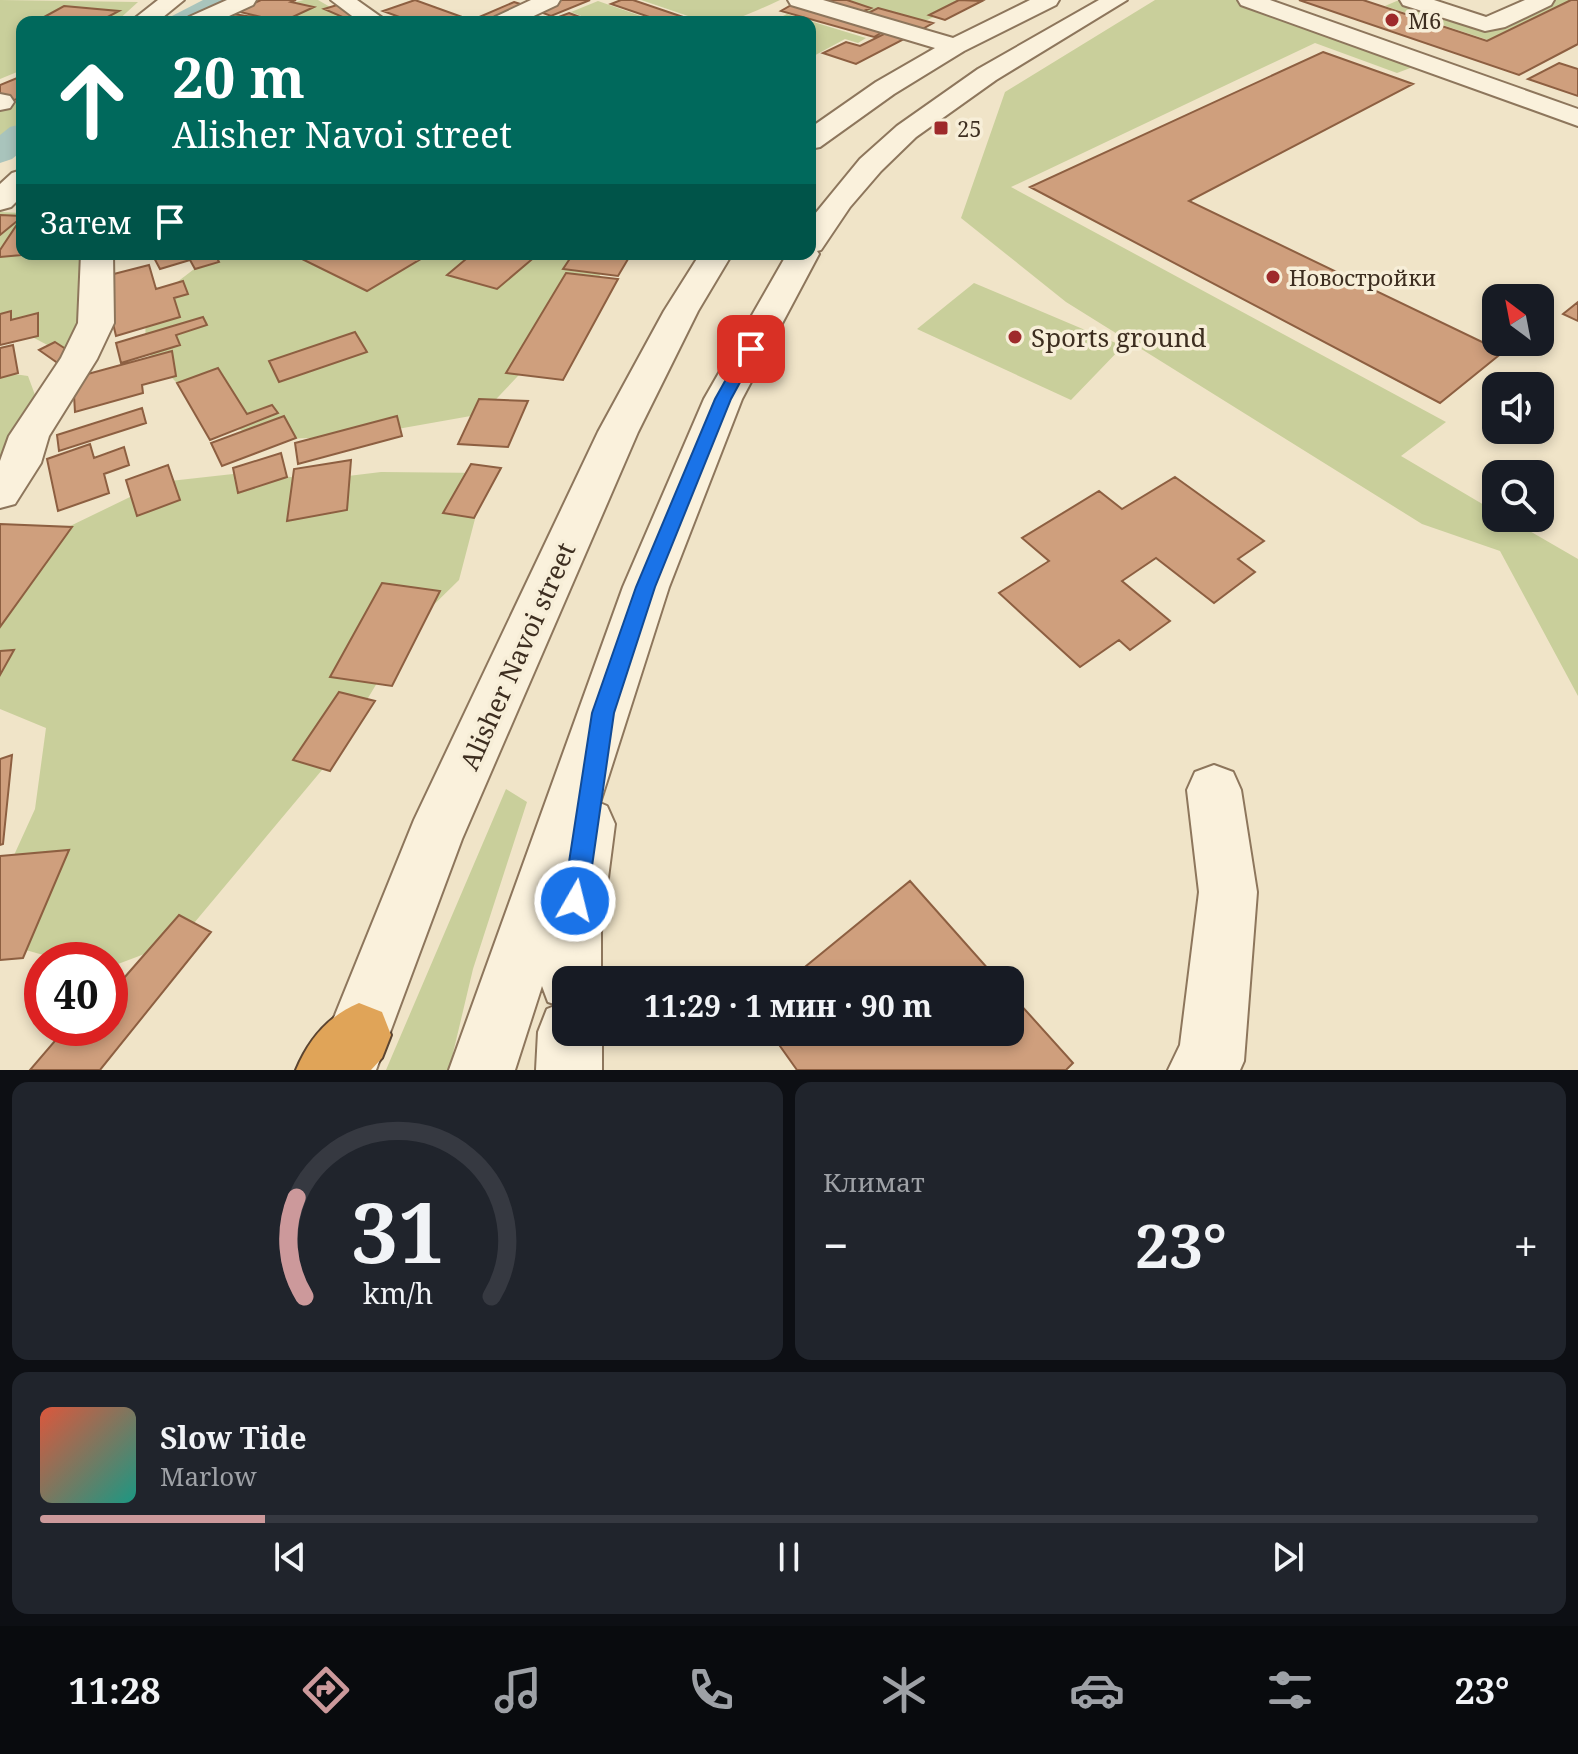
<!DOCTYPE html>
<html lang="ru">
<head>
<meta charset="utf-8">
<style>
  :root { --surface:#171b24; --page:#20242c; --text:#f1f3f6; --muted:#9ea1a6; --line:#363941; --accent:#cc999b }
  body { margin:0; font-family:"Noto Serif",serif; background:var(--page); color:var(--text); height:100vh; display:flex; flex-direction:column; font-size:30px; white-space:nowrap }
  * { box-sizing:border-box; margin:0 }
  p { font-size:26px; color:var(--muted) }
  .icon { flex:none; width:44px; height:44px; fill:none; stroke:currentColor; stroke-width:2; stroke-linecap:round; stroke-linejoin:round }
  .map { position:relative; height:1070px; overflow:hidden }
  .drawer { display:flex; flex-direction:column; gap:12px; padding:12px; background:#0d0f14; flex:1 }
  .drawer>* { flex:none }
  .top-card { position:absolute; left:16px; top:16px; width:800px; height:244px; border-radius:16px; box-shadow:0 4px 12px #0003; background:#00695c; color:#fff; overflow:hidden }
  .needle { width:52px; rotate:328deg }
  .controls { position:absolute; left:1482px; top:284px; display:grid; gap:16px }
  .controls a { display:grid; place-items:center; width:72px; height:72px; border-radius:16px; background:var(--surface); box-shadow:0 4px 12px #0003; font-size:40px }
  .speed { position:absolute; left:24px; top:942px; display:flex; gap:16px; font-size:40px; font-weight:700; text-align:center }
  .speed>* { display:grid; place-content:center; width:104px; height:104px; border-radius:50%; background:var(--surface); box-shadow:0 4px 12px #0003; line-height:1 }
  .speed .limit { border:12px solid #d22; background:#fff; color:#111 }
  .pin { position:absolute; display:grid; place-items:center; width:68px; height:68px; color:#fff; margin:-34px; border-radius:16px; box-shadow:0 4px 12px #0006 }
  .me { position:absolute; width:88px; margin:-44px; rotate:8deg; stroke-linejoin:round; filter:drop-shadow(0 0 6px #0008) }
  .turn { display:flex; align-items:center; gap:28px; height:168px; padding:0 24px; font-size:36px }
  .turn .icon { width:104px; height:104px; stroke-width:2.5 }
  .turn b { display:block; font-size:56px; line-height:68px }
  .then { display:flex; align-items:center; height:76px; padding:0 24px; background:#0003; gap:16px; font-size:30px }
  .big { font-size:60px; font-weight:700; line-height:1.1 }
  .drawer .card { flex:1; display:flex; flex-direction:column; justify-content:center; gap:12px; min-width:0; padding:0 28px; border-radius:16px; background:var(--page) }
  .drawer .dial { align-items:center; gap:0 }
  .dial svg { height:208px; overflow:visible; fill:none; stroke:var(--line); stroke-width:7; stroke-linecap:round; text-anchor:middle }
  .dial text { fill:var(--text); stroke:none }
  .song { display:flex; align-items:center; gap:24px }
  .cover { width:96px; height:96px; border-radius:12px; background:linear-gradient(135deg,hsl(10 70% 55%),hsl(170 70% 35%)) }
  .played { height:8px; border-radius:4px; background:linear-gradient(90deg,var(--accent) 15%,var(--line) 15%) }
  .keys { display:flex; justify-content:space-around; direction:ltr }
  .heat { display:flex; justify-content:space-between; align-items:center; font-size:44px; direction:ltr }
  .drawer .tiles { flex:1; display:grid; gap:12px; grid-template-columns:1fr 1fr }
  .card:last-child { grid-column:span 2 }
  .trip { position:absolute; left:552px; top:966px; width:472px; height:80px; border-radius:16px; background:var(--surface); box-shadow:0 4px 12px #0003; font-weight:700; line-height:80px; text-align:center }
  .menu { display:flex; height:128px; justify-content:space-around; align-items:center; background:#090b0e; color:var(--muted) }
  .menu .icon { width:56px; height:56px }
  .menu .active { color:var(--accent) }
  .menu b { font-size:36px; color:var(--text) }
  .map>svg:first-child { display:block }
  .green { fill:#c9cf9b }
  .lines { fill:none; stroke-linecap:round; stroke-linejoin:round }
  .canal { fill:#a9c4bc; fill-rule:evenodd }
  .building { fill:#cf9f7d; stroke:#8d5f41; stroke-width:2 }
  .minor-casing { stroke:#8d765c; stroke-width:4 }
  .highway-casing { stroke:#5b4430; stroke-width:4 }
  .minor { fill:#faf1dc; fill-rule:evenodd }
  .highway { fill:#e0a458; fill-rule:evenodd }
  .route { fill:#1a73e8; stroke:#114b97; stroke-width:2 }
  .poi-dot { fill:#9e2a2b; stroke:#f7eed8; stroke-width:3 }
  .labels { text-anchor:middle; dominant-baseline:central; stroke-width:7; stroke-linejoin:round; paint-order:stroke }
  .far-poi-label { font-size:22px; fill:#3d2e20; stroke:#f7eed8; text-anchor:start }
  .poi-label { font-size:26px; fill:#3d2e20; stroke:#f7eed8; text-anchor:start }
  .street-label { font-size:26px; fill:#3d2e20; stroke:#f7eed8 }
</style>
</head>
<body>
<div class="map">
<svg width="1578" height="1070" viewBox="0 0 1578 1070">
  <rect width="100%" height="100%" fill="#f0e4c8"/>
  <path class="green" d="M 0,0 L 138,2 L 116,22 L 22,22 L 22,70 L 0,79 Z
    M 304,0 L 318,0 L 356,22 L 233,22 L 260,10 Z
    M 641,0 L 780,0 C 749,14 719,31 685,18 L 688,16 Z
    M 831,0 L 971,0 L 914,26 Z
    M 1155,0 L 1240,0 L 1421,64 L 1397,73 L 1315,43 L 1011,187 L 1446,422 L 1401,456 L 1496,512 L 1496,518 L 1507,518 L 1578,559 L 1578,696 L 1500,551 L 1422,524 L 1066,302 L 961,218 L 1005,92 Z
    M 1399,0 L 1494,30 L 1556,0 L 1578,0 L 1494,42 L 1385,6 Z
    M 598,1 L 655,21 L 597,22 L 571,12 Z
    M 787,14 L 866,38 L 858,43 L 845,39 L 810,58 L 810,22 L 771,22 Z
    M 22,96 L 22,131 L 0,149 L 0,111 Z
    M 0,212 L 22,213 L 22,254 L 92,254 L 91,322 L 64,354 L 25,333 L 0,339 Z
    M 221,254 L 614,254 L 569,322 L 482,414 L 358,436 L 259,440 L 202,409 L 145,350 L 146,306 L 202,263 Z
    M 974,283 L 1123,346 L 1071,400 L 917,329 Z
    M 0,372 L 28,376 L 38,403 L 0,479 Z
    M 251,472 L 315,480 L 381,472 L 487,473 L 459,580 L 410,628 L 332,758 L 179,941 L 110,967 L 110,960 L 61,960 L 8,945 L 0,886 L 35,809 L 46,728 L 0,709 L 0,582 L 33,544 L 161,482 Z
    M 506,789 L 527,802 L 473,969 L 449,1070 L 386,1070 Z"/>
  <g class="lines">
    <path class="canal" d="M 203,0 L 238,0 C 222,23 192,22 168,22 L 172,16 Z
      M 22,124 L 22,151 L 12,159 L 0,163 L 0,135 L 10,127 Z"/>
  </g>
  <path class="building" d="M 261,0 L 296,0 L 291,2 L 314,7 L 282,22 L 236,11 Z
    M 415,0 L 476,22 L 413,22 L 383,11 Z
    M 561,0 L 590,0 L 551,16 L 535,10 Z
    M 621,0 L 633,0 L 683,17 L 679,19 L 688,22 L 664,22 L 611,4 Z
    M 813,0 L 847,0 L 871,8 L 857,14 Z
    M 959,0 L 982,1 L 945,20 L 929,15 Z
    M 1299,0 L 1363,0 L 1487,41 L 1571,0 L 1578,0 L 1578,44 L 1519,75 Z
    M 514,2 L 530,7 L 496,22 L 477,18 Z
    M 793,4 L 886,30 L 874,37 L 781,11 Z
    M 337,5 L 359,15 L 347,19 L 324,9 Z
    M 64,6 L 119,11 L 102,20 L 110,22 L 35,22 Z
    M 878,8 L 933,23 L 919,31 L 864,15 Z
    M 227,13 L 253,17 L 244,22 L 209,22 Z
    M 569,13 L 593,22 L 567,22 L 556,18 Z
    M 890,31 L 908,37 L 856,64 L 823,53 L 846,42 L 860,46 Z
    M 1323,52 L 1413,84 L 1189,201 L 1503,352 L 1440,403 L 1030,187 Z
    M 1559,63 L 1578,69 L 1578,96 L 1528,79 Z
    M 22,76 L 22,97 L 12,101 L 0,97 L 0,85 Z
    M 0,215 L 22,216 L 22,217 L 0,235 Z
    M 22,222 L 22,254 L 33,254 L 0,257 L 0,250 L 18,223 Z
    M 152,254 L 215,254 L 219,262 L 195,269 L 190,260 L 160,269 Z
    M 292,254 L 407,254 L 419,260 L 367,291 Z
    M 472,254 L 535,254 L 537,255 L 497,289 L 447,275 Z
    M 573,254 L 631,254 L 618,276 L 563,269 Z
    M 149,265 L 156,289 L 183,281 L 188,294 L 174,298 L 180,317 L 116,336 L 102,277 Z
    M 566,273 L 618,279 L 563,380 L 506,373 Z
    M 1578,302 L 1578,321 L 1563,314 Z
    M 1578,302 L 1578,321 L 1563,314 Z
    M 11,311 L 11,320 L 38,313 L 38,336 L 0,345 L 0,314 Z
    M 203,317 L 207,325 L 176,335 L 180,345 L 121,363 L 116,343 Z
    M 355,332 L 367,352 L 279,382 L 269,361 Z
    M 55,342 L 78,357 L 62,366 L 39,350 Z
    M 13,345 L 18,373 L 0,378 L 0,348 Z
    M 172,351 L 176,376 L 142,385 L 143,393 L 75,412 L 73,378 Z
    M 218,368 L 247,414 L 272,405 L 278,413 L 210,440 L 177,383 Z
    M 479,399 L 528,401 L 508,447 L 458,444 Z
    M 142,408 L 146,423 L 59,451 L 57,435 Z
    M 284,416 L 296,438 L 222,466 L 211,443 Z
    M 397,416 L 402,436 L 298,464 L 295,443 Z
    M 90,444 L 94,458 L 124,447 L 129,465 L 104,474 L 109,493 L 58,511 L 47,459 Z
    M 281,453 L 287,477 L 238,493 L 233,468 Z
    M 351,460 L 347,510 L 287,521 L 294,469 Z
    M 471,464 L 501,468 L 474,518 L 443,513 Z
    M 168,465 L 180,500 L 137,516 L 126,480 Z
    M 1175,477 L 1264,541 L 1238,559 L 1255,572 L 1214,603 L 1156,558 L 1122,581 L 1170,621 L 1130,650 L 1119,640 L 1080,667 L 999,593 L 1049,561 L 1022,538 L 1099,491 L 1122,509 Z
    M 0,524 L 72,527 L 0,627 Z
    M 382,583 L 440,591 L 392,686 L 330,677 Z
    M 14,650 L 0,675 L 0,651 Z
    M 339,692 L 375,701 L 330,771 L 293,760 Z
    M 12,755 L 3,844 L 0,845 L 0,759 Z
    M 69,850 L 23,958 L 0,960 L 0,856 Z
    M 910,881 L 998,980 L 789,980 Z
    M 179,915 L 211,932 L 100,1070 L 30,1070 L 66,1028 L 110,1028 L 110,994 Z
    M 1010,993 L 1073,1063 L 1066,1070 L 797,1070 L 770,1032 L 1010,1032 Z"/>
  <g class="lines">
    <defs>
      <path id="minor" d="M 158,0 L 184,0 L 157,22 L 130,22 Z
        M 227,0 L 256,0 L 253,5 L 216,22 L 185,22 L 189,17 Z
        M 331,0 L 357,0 L 388,22 L 360,22 Z
        M 531,0 L 560,0 L 557,5 L 521,22 L 491,22 L 495,17 Z
        M 788,0 L 823,0 L 953,38 L 1030,0 L 1059,0 L 1056,5 L 964,51 L 894,94 L 820,147 L 810,149 L 810,128 L 876,82 L 935,48 L 791,5 Z
        M 1099,0 L 1127,0 L 996,80 L 916,137 L 881,171 L 850,207 L 821,250 L 817,251 L 819,254 L 742,399 L 669,587 L 600,803 L 607,806 L 615,824 L 601,932 L 601,980 L 566,980 L 566,1032 L 602,1032 L 602,1070 L 536,1070 L 538,1032 L 547,1009 L 557,1005 L 548,1002 L 542,986 L 515,1070 L 449,1070 L 623,587 L 704,399 L 787,254 L 810,254 L 810,220 L 860,159 L 897,126 L 978,69 Z
        M 1238,0 L 1270,0 L 1578,109 L 1578,126 L 1241,5 Z
        M 1400,0 L 1434,0 L 1486,17 L 1525,0 L 1554,0 L 1551,5 L 1505,27 L 1485,31 L 1403,5 Z
        M 0,94 L 10,96 L 14,102 L 10,108 L 0,110 Z
        M 22,170 L 22,196 L 11,207 L 0,210 L 0,184 L 12,173 Z
        M 81,254 L 113,254 L 114,323 L 97,359 L 49,436 L 41,463 L 15,504 L 0,508 L 0,461 L 9,436 L 61,358 L 78,323 Z
        M 700,254 L 732,254 L 698,311 L 638,432 L 462,839 L 376,1070 L 309,1070 L 335,1015 L 414,820 L 598,432 L 664,311 Z
        M 1214,765 L 1233,772 L 1241,790 L 1257,892 L 1244,1061 L 1240,1070 L 1168,1070 L 1180,1045 L 1199,892 L 1187,790 L 1195,772 Z"/>
      <path id="highway" d="M 359,1003 L 382,1012 L 391,1035 L 382,1058 L 371,1070 L 296,1070 C 309,1039 328,1016 359,1003 Z"/>
    </defs>
    <use href="#minor" class="minor-casing"/>
    <use href="#highway" class="highway-casing"/>
    <use href="#minor" class="minor"/>
    <use href="#highway" class="highway"/>
  </g>
  <path class="route" d="M 751,344 L 758,349 L 731,399 L 655,587 L 614,713 L 587,901 L 584,910 L 575,913 L 567,910 L 563,901 L 592,713 L 636,587 L 715,399 L 743,349 Z"/>
  <g class="poi-dot">
    <circle cx="1392" cy="20" r="8"/>
    <rect x="933" y="120" width="16" height="16" rx="4"/>
    <circle cx="1273" cy="277" r="8"/>
    <circle cx="1015" cy="337" r="8"/>
  </g>
  <g class="labels">
    <g class="far-poi-label">
      <text x="1408" y="20">М6</text>
      <text x="957" y="128">25</text>
      <text x="1289" y="277">Новостройки</text>
    </g>
    <g class="poi-label">
      <text x="1031" y="337">Sports ground</text>
    </g>
    <g class="street-label">
      <text transform="translate(517 656) rotate(-66)">Alisher Navoi street</text>
    </g>
  </g>
</svg>
<div class="controls">
<a><svg class="needle" viewBox="-14 -14 28 28"><path d="M0-13l5 13h-10z" fill="#e53935"/><path d="M0 13l5-13h-10z" fill="#9ea1a6"/></svg></a>
<a><svg class="icon" aria-label="sound" viewBox="0 0 24 24"><path d="M4 9h4l5-4v14l-5-4H4zM17 9q2 3 0 6"/></svg></a>
<a><svg class="icon" aria-label="search" viewBox="0 0 24 24"><circle cx="10" cy="10" r="6"/><path d="M15 15l6 6"/></svg></a>
</div>
<div class="speed"><div class="limit">40</div></div>
<div class="pin" style="left:751px;top:349px;background:#d93025"><svg class="icon" aria-label="arrive" viewBox="0 0 24 24"><path d="M6 21V4h12l-3 4 3 4H6"/></svg></div>
<svg class="me" style="left:575px;top:901px" viewBox="-20 -20 40 40"><circle r="17" fill="#1a73e8" stroke="#fff" stroke-width="3"/><path d="M0-11L8 9 0 5-8 9z" fill="#fff"/></svg>
<div class="trip">11:29 · 1 мин · 90 m</div>
<div class="top-card">
<div class="turn"><svg class="icon" aria-label="ahead" viewBox="0 0 24 24"><path d="M12 20V5M6 11l6-6 6 6"/></svg><div><b>20 m</b>Alisher Navoi street</div></div>
<div class="then">Затем<svg class="icon" aria-label="arrive" viewBox="0 0 24 24"><path d="M6 21V4h12l-3 4 3 4H6"/></svg></div>
</div>
</div>
<section class="drawer">
<div class="tiles">
<div class="card dial"><svg viewBox="0 0 100 80">
<path d="M14 69A42 42 0 1 1 86 69"/>
<path d="M14 69A42 42 0 0 1 11 31" stroke="#cc999b"/>
<text x="50" y="56" font-size="32" font-weight="700">31</text>
<text x="50" y="72" font-size="11">km/h</text>
</svg></div>
<div class="card"><p>Климат</p>
<div class="heat"><a>−</a><b class="big">23°</b><a>+</a></div>
</div>
<div class="card">
<div class="song"><i class="cover"></i><div><b>Slow Tide</b><p>Marlow</p></div></div>
<div class="played"></div>
<div class="keys"><svg class="icon" aria-label="previous" viewBox="0 0 24 24"><path d="M18 5L8 12l10 7zM5 5v14"/></svg><svg class="icon" aria-label="pause" viewBox="0 0 24 24"><path d="M8 5v14M16 5v14"/></svg><svg class="icon" aria-label="next" viewBox="0 0 24 24"><path d="M6 5l10 7-10 7zM19 5v14"/></svg></div>
</div>
</div>
</section>
<nav class="menu">
<b>11:28</b>
<svg class="icon active" aria-label="directions" viewBox="0 0 24 24"><path d="M12 3l9 9-9 9-9-9zM9 14v-3h6M13 9l2 2-2 2"/></svg>
<svg class="icon" aria-label="music" viewBox="0 0 24 24"><path d="M9 18V5l10-2v13"/><circle cx="6" cy="18" r="3"/><circle cx="16" cy="16" r="3"/></svg>
<svg class="icon" aria-label="phone" viewBox="0 0 24 24"><path d="M5 4h4l2 5-3 2q2 4 5 5l2-3 5 2v4C11 20 4 13 5 4z"/></svg>
<svg class="icon" aria-label="climate" viewBox="0 0 24 24"><path d="M12 3v18M4 7l16 10M4 17L20 7"/></svg>
<svg class="icon" aria-label="car" viewBox="0 0 24 24"><path d="M5 17H2v-5l4-1 3-4h7l3 4 3 1v5h-3M9 17h6M6 11h13"/><circle cx="7" cy="17" r="2"/><circle cx="17" cy="17" r="2"/></svg>
<svg class="icon" aria-label="filters" viewBox="0 0 24 24"><path d="M4 7h16M4 17h16"/><circle cx="9" cy="7" r="2"/><circle cx="15" cy="17" r="2"/></svg>
<b>23°</b>
</nav>
</body>
</html>
